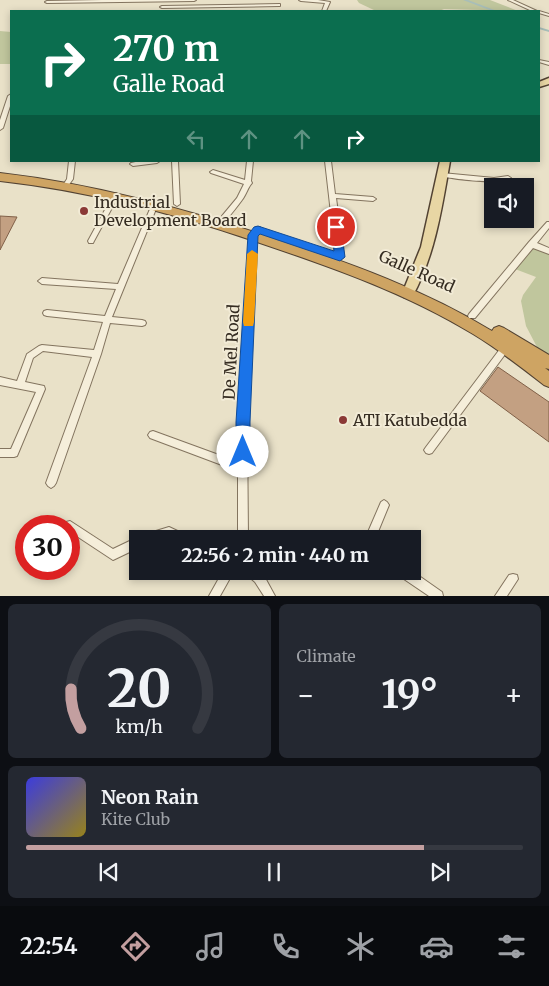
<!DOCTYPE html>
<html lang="en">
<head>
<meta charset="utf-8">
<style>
  :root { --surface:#171b24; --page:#242831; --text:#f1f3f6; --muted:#9ea1a6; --line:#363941; --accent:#c39fa0 }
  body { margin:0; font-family:Merriweather,serif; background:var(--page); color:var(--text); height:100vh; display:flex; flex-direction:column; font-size:19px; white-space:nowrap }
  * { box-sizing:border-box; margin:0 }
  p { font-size:16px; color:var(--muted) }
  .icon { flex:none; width:28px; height:28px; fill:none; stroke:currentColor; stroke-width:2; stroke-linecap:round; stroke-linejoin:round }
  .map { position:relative; height:596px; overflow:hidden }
  .sheet { display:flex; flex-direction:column; gap:8px; padding:8px; background:#0d0f14; flex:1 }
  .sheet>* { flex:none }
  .hud { position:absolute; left:10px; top:10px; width:530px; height:152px; border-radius:0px; box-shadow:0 2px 8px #0003; background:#0b6e4f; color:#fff; overflow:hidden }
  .tools { position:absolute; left:484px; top:178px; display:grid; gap:10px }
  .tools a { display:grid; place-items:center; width:50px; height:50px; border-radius:0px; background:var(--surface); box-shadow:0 2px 8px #0003; font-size:25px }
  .speed { position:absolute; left:15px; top:515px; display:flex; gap:10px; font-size:25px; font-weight:700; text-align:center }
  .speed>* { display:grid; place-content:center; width:65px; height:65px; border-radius:50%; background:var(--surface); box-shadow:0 2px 8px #0003; line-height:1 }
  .speed .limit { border:8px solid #d22; background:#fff; color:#111 }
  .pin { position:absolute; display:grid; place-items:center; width:42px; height:42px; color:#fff; margin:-21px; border:2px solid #fff; border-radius:50%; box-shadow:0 1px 5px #0007 }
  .me { position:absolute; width:55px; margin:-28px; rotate:0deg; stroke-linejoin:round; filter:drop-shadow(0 0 4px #0008) }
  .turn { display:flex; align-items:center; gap:18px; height:105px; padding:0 20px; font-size:22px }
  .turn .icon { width:65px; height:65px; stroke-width:2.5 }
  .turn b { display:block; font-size:35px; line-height:42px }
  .lanes { display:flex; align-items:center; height:48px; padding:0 20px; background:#0003; justify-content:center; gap:25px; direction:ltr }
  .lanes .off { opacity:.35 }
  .big { font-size:38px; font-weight:700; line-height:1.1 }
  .sheet .card { flex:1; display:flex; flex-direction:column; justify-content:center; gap:8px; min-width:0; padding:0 18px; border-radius:8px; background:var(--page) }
  .sheet .dial { align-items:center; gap:0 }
  .dial svg { height:130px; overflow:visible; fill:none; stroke:var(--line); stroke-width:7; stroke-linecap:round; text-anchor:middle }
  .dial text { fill:var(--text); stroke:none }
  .song { display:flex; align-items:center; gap:15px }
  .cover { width:60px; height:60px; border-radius:8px; background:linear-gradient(135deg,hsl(240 70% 55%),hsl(50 70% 35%)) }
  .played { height:5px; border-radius:2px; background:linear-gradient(90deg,var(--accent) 80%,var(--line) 80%) }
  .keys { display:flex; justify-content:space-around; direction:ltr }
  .heat { display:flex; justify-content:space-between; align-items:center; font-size:28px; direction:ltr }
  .sheet .tiles { flex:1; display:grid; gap:8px; grid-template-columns:1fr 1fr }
  .card:last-child { grid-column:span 2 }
  .trip { position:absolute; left:129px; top:530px; width:292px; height:50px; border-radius:0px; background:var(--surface); box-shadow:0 2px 8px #0003; font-weight:700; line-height:50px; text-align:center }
  .tab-bar { display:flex; height:80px; justify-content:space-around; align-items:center; background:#090b0e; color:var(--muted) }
  .tab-bar .icon { width:35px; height:35px }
  .tab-bar .selected { color:var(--accent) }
  .tab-bar b { font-size:22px; color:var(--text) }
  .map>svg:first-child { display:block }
  .green { fill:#c0c69d }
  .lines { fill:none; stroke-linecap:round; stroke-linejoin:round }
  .canal { fill:#a8beb8; fill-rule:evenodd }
  .building { fill:#c3a082; stroke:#806048 }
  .street-casing { stroke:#83745f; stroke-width:2 }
  .primary-casing { stroke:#524232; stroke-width:3 }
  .highway-casing { stroke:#524232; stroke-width:2 }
  .street { fill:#f5eeda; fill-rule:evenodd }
  .primary { fill:#e8d6a4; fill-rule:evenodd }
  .highway { fill:#cea463; fill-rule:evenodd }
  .route { fill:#1a73e8; stroke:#114b97 }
  .slow { fill:#f59e0b }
  .poi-dot { fill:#8b3936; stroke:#f2ebd6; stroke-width:2 }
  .labels { text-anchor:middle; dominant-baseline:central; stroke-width:4; stroke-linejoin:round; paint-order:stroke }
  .poi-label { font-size:16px; fill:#352c21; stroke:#f2ebd6; text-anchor:start }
  .street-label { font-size:16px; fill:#352c21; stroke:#f2ebd6 }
</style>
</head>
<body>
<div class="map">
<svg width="549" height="596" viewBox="0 0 549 596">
  <rect width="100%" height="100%" fill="#e9e1c8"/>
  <path class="green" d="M 357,0 L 490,0 L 518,11 L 444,9 L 439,11 L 376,11 L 359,3 Z
    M 0,31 L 11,32 L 11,64 L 0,64 Z
    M 532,247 L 549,253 L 549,357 L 538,349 L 526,326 L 521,301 L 523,295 L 536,277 L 515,269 Z"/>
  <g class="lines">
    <path class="canal" d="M 463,0 L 468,0 L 497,11 L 492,11 Z
      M 539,27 L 549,30 L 549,32 L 539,29 Z"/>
  </g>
  <path class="building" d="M 0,216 L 17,217 L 0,250 Z
    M 498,367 L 549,402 L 549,442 L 480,391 Z"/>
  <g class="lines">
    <defs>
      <path id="street" d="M 102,0 L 196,0 L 194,1 L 47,3 L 45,2 L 47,1 Z
        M 299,0 L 318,0 L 330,2 L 326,11 L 322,11 L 325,3 L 301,1 Z
        M 508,0 L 513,0 L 537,11 L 532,11 Z
        M 280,4 L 280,6 L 279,6 L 162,8 L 160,7 L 162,6 Z
        M 537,11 L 539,11 L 549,14 L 549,16 L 539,13 L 539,11 Z
        M 539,60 L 549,62 L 549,65 L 539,62 Z
        M 11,94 L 11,103 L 3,128 L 0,130 L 0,120 L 8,96 Z
        M 69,161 L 75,161 L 73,179 L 68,186 L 66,187 L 63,185 L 67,179 Z
        M 140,161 L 160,161 L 157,163 L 133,166 L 130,164 L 131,163 Z
        M 172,161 L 178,161 L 180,204 L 177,206 L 174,204 Z
        M 247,161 L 253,161 L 251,181 L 252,183 C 248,187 246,195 242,200 C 237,207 232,213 226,220 L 222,220 L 221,218 L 222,216 L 237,198 L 244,184 L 211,173 L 210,172 L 213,170 L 245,180 Z
        M 325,161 L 331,161 L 335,194 L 373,197 L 376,199 L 373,201 L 336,198 L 344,257 L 340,260 L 336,257 Z
        M 442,173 L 494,178 L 508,176 L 511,178 C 499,185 455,179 440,176 L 439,175 Z
        M 116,193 L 119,195 L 94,241 L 93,243 L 89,243 L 88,241 L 113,195 Z
        M 153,202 L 157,202 L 158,204 L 112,317 L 142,320 L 145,321 L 146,323 L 145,325 L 142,326 L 110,323 L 101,354 L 56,483 L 54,486 L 51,488 L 48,486 L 46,483 L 92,357 L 43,351 L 33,358 L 25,382 L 44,386 L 45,389 L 17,456 L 14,457 L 0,457 L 0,449 L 11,449 L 36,392 L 0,385 L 0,377 L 17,381 L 27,354 L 39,346 L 42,345 L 94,350 L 103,322 L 47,316 L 44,315 L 43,313 L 44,311 L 47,310 L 105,316 L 116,289 L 42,284 L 38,281 L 42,278 L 118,284 Z
        M 547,222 L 549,222 L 549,228 L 537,243 L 549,248 L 549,254 L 533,248 L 475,318 L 469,318 L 468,316 L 469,314 L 529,242 Z
        M 256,227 L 260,227 L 261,229 L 256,236 L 247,422 L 248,539 L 238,539 L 238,471 L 150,438 L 148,435 L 150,432 L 153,431 L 238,462 L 239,422 L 250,235 Z
        M 506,344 L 509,345 L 510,347 L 509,349 L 432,453 L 429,454 L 426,453 L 424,450 L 426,447 L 503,345 Z
        M 384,500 L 387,502 L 389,505 L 375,539 L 365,539 L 381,502 Z
        M 70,521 L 113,549 L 138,537 L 142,539 L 138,539 L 138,548 L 113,560 L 69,531 L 69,526 L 65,526 L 66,522 Z
        M 169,527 L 186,535 L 187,539 L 171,539 L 168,537 L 164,539 L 142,539 L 143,535 Z
        M 223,571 L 234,571 L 220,596 L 209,596 Z
        M 246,571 L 259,571 L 263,574 L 275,596 L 264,596 L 255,582 L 247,575 Z
        M 397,571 L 412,571 L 442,592 L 443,596 L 429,596 L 398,575 Z
        M 513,574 L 517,575 L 518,579 L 507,596 L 495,596 L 509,575 Z"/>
      <path id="primary" d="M 549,78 L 549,84 L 539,87 L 539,82 Z
        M 440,161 L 450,161 C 442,207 435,256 412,297 L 404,297 L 402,294 L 421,247 Z"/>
      <path id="highway" d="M 0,173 C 95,184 186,209 276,239 C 350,263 425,290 492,331 L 494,328 L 499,326 L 504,328 L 549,355 L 549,369 L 545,368 L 549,371 L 549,387 L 544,385 C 521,367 498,349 473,334 C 406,293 331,267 257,242 C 173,213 89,191 0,181 Z"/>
    </defs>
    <use href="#street" class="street-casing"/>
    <use href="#primary" class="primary-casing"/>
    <use href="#highway" class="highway-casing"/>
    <use href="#street" class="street"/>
    <use href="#primary" class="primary"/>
    <use href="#highway" class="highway"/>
  </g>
  <path class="route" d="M 336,223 L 341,227 L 345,257 L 340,261 L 260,234 L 258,236 L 250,422 L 250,452 L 248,457 L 243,459 L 238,457 L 236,452 L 236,422 L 248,235 L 254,227 L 258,226 L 334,251 L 331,227 Z"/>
  <path class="slow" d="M 252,250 L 258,254 L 254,322 L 253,326 L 244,326 L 243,322 L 247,254 Z"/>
  <g class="poi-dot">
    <circle cx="84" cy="211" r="5"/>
    <circle cx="343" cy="420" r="5"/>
  </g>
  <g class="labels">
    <g class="poi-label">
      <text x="94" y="202">Industrial<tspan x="94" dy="18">Development Board</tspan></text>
      <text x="353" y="420">ATI Katubedda</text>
    </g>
    <g class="street-label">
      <text transform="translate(417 271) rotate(24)">Galle Road</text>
      <text transform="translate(231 352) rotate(-87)">De Mel Road</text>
    </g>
  </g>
</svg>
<div class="tools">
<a><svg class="icon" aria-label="sound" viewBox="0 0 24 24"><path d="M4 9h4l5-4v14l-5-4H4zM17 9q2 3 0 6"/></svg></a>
</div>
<div class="speed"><div class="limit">30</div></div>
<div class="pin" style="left:336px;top:227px;background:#d93025"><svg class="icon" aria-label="arrive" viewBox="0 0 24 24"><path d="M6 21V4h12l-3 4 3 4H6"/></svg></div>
<svg class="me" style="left:243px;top:452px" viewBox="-20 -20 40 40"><circle r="19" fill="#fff"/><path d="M0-13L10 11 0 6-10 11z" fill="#1a73e8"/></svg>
<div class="trip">22:56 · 2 min · 440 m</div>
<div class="hud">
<div class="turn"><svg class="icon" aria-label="right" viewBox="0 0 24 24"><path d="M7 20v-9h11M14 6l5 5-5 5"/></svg><div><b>270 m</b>Galle Road</div></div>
<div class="lanes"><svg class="icon off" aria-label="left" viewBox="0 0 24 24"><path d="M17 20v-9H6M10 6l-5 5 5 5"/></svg><svg class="icon off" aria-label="ahead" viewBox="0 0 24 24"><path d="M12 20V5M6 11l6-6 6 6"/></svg><svg class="icon off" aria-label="ahead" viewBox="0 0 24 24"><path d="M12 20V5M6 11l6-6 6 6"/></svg><svg class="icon" aria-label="right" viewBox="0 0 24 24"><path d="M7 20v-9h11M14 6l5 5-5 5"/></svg></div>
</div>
</div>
<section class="sheet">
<div class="tiles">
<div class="card dial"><svg viewBox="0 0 100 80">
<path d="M14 69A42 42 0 1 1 86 69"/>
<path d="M14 69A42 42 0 0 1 8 45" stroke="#c39fa0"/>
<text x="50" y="56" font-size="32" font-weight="700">20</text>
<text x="50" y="72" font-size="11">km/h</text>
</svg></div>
<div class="card"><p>Climate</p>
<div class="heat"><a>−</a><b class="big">19°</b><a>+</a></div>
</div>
<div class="card">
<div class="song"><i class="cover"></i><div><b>Neon Rain</b><p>Kite Club</p></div></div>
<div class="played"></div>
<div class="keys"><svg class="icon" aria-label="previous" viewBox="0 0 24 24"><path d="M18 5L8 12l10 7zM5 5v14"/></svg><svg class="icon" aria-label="pause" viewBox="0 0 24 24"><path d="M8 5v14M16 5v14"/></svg><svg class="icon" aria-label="next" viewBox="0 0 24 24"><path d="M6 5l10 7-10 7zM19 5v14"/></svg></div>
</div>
</div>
</section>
<nav class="tab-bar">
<b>22:54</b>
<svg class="icon selected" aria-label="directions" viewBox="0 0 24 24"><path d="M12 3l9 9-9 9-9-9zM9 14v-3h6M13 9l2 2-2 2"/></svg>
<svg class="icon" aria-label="music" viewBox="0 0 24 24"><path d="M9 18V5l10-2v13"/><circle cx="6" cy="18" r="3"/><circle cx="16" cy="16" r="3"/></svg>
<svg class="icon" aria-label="phone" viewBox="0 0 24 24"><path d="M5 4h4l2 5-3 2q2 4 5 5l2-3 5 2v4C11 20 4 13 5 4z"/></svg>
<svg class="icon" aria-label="climate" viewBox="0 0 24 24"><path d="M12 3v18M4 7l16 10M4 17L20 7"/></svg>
<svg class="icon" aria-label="car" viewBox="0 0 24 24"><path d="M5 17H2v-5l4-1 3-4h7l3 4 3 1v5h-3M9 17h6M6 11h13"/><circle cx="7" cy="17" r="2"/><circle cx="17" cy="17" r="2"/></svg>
<svg class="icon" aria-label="filters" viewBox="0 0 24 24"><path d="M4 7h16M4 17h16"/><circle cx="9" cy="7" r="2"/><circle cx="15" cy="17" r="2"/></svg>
</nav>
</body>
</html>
